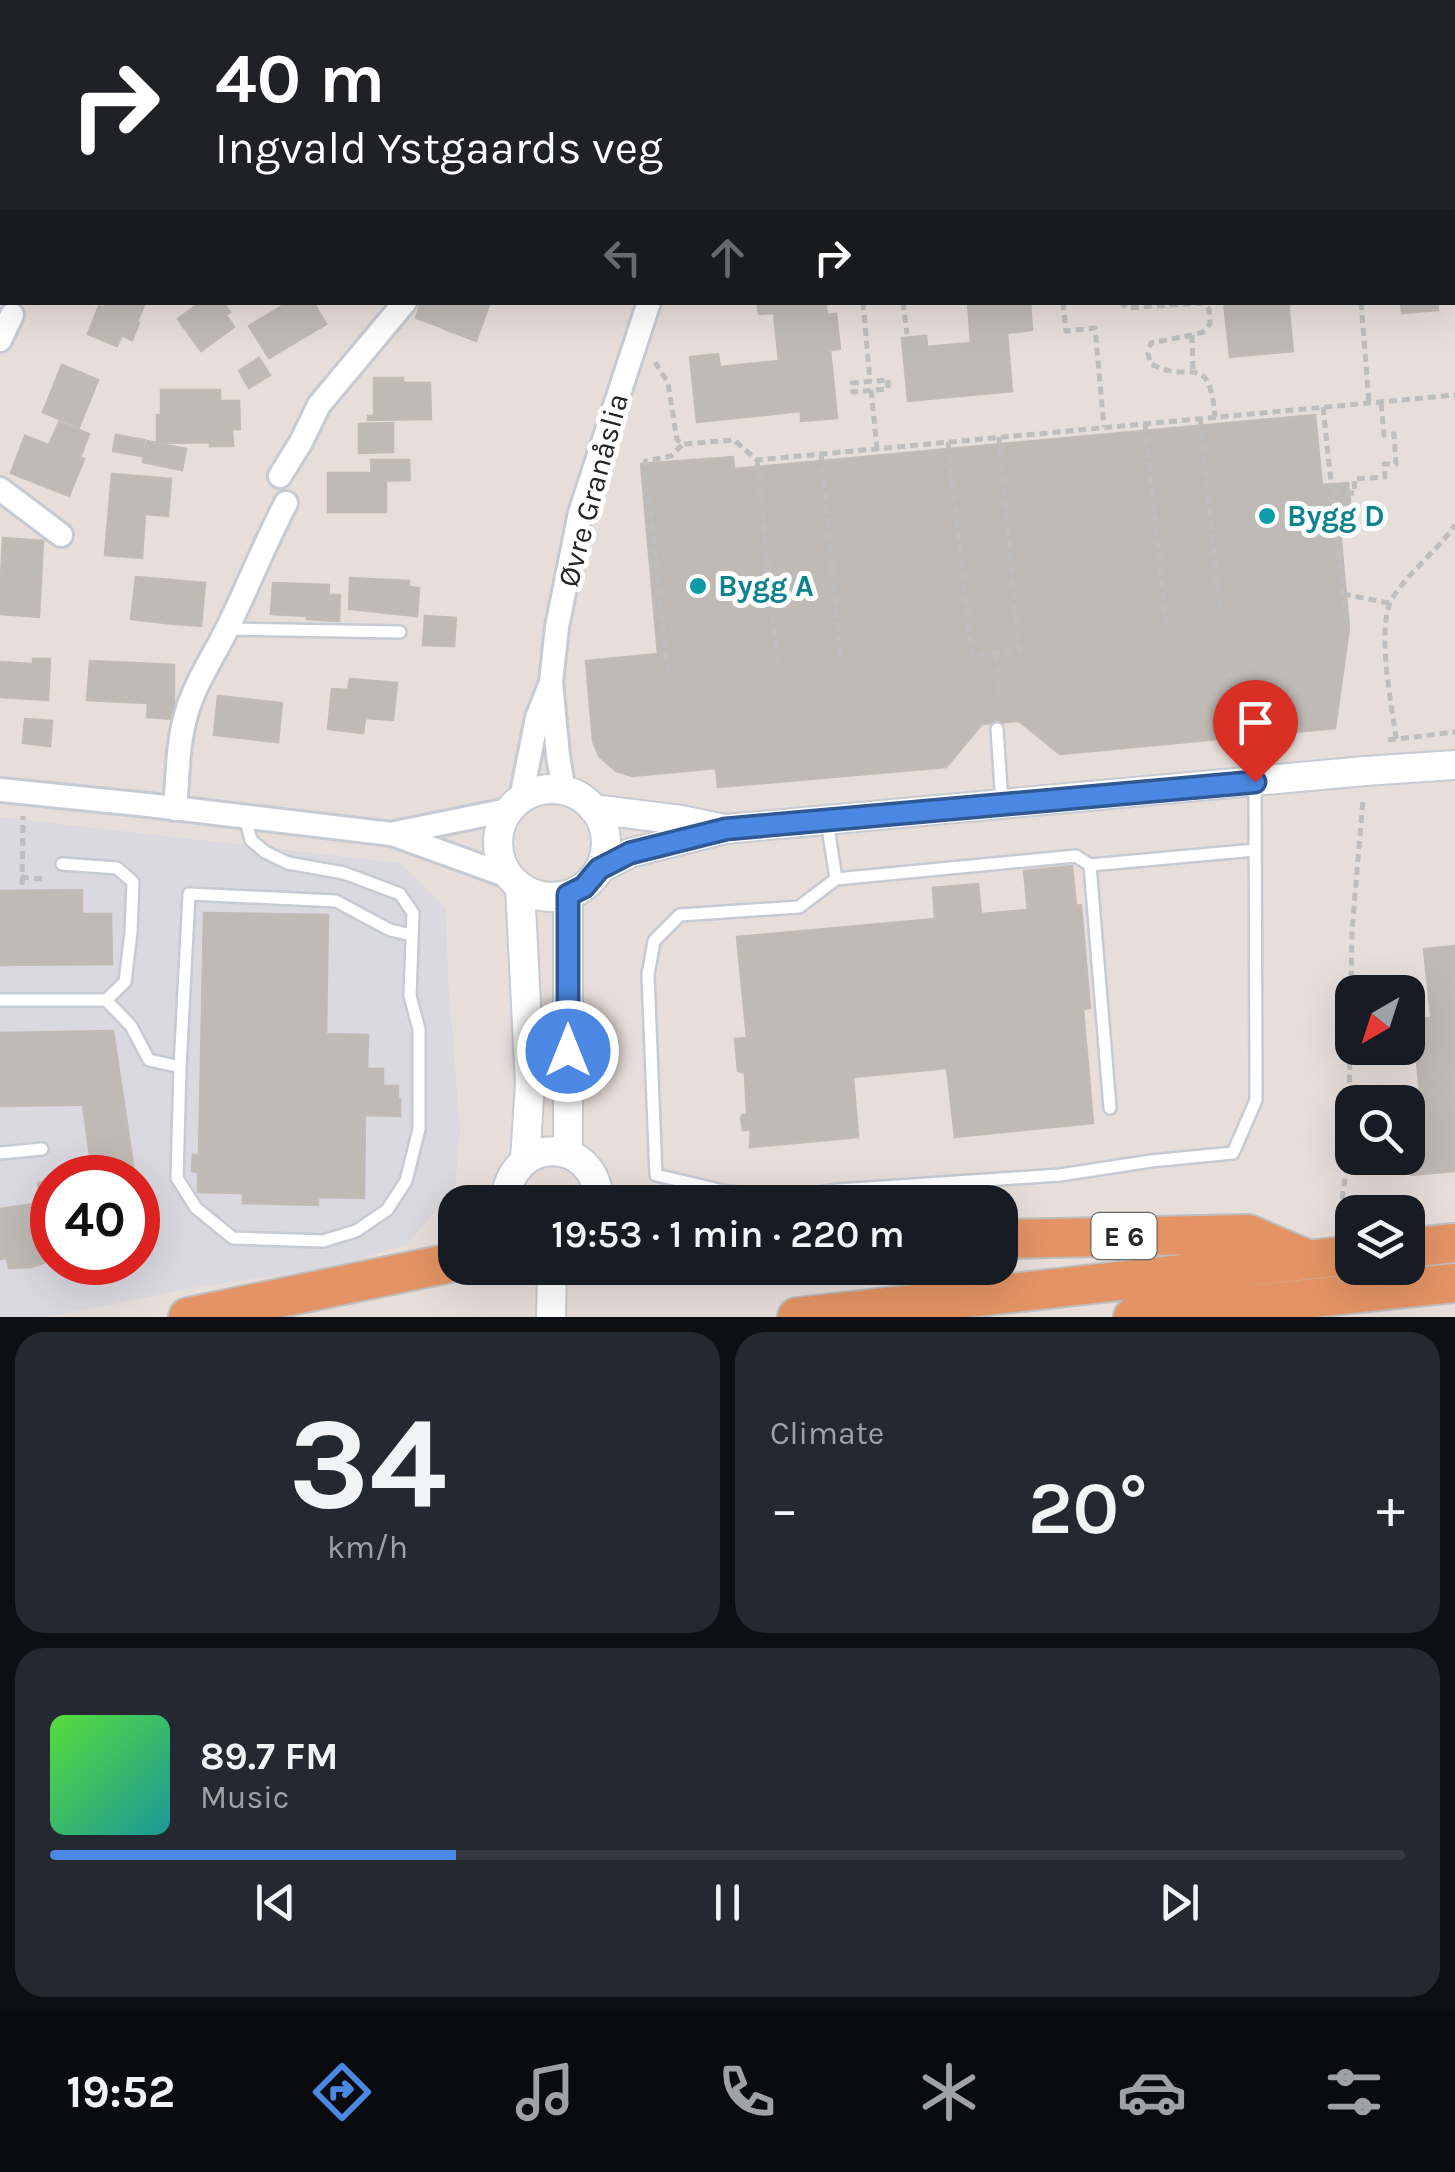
<!DOCTYPE html>
<html lang="en">
<head>
<meta charset="utf-8">
<style>
  :root { --surface:#171b24; --page:#242831; --text:#f1f3f6; --muted:#9ea1a6; --line:#363941; --accent:#4a88e3 }
  body { margin:0; font-family:Karla,sans-serif; background:var(--page); color:var(--text); height:100vh; display:flex; flex-direction:column; font-size:38px; white-space:nowrap }
  * { box-sizing:border-box; margin:0 }
  p { font-size:32px; color:var(--muted) }
  .icon { flex:none; width:55px; height:55px; fill:none; stroke:currentColor; stroke-width:2; stroke-linecap:round; stroke-linejoin:round }
  .map { position:relative; height:1317px; overflow:hidden }
  .panel { display:flex; flex-direction:column; gap:15px; padding:15px; background:#0d0f14; flex:1 }
  .panel>* { flex:none }
  .hud { position:absolute; left:0px; top:0px; width:1455px; height:305px; box-shadow:0 10px 40px #0002; background:#202124; color:#fff; overflow:hidden }
  .needle { width:65px; rotate:219deg }
  .tools { position:absolute; left:1335px; top:975px; display:grid; gap:20px }
  .tools a { display:grid; place-items:center; width:90px; height:90px; border-radius:20px; background:var(--surface); box-shadow:0 10px 40px #0002; font-size:50px }
  .speed { position:absolute; left:30px; top:1155px; display:flex; gap:20px; font-size:50px; font-weight:700; text-align:center }
  .speed>* { display:grid; place-content:center; width:130px; height:130px; border-radius:50%; background:var(--surface); box-shadow:0 10px 40px #0002; line-height:1 }
  .speed .limit { border:15px solid #d22; background:#fff; color:#111 }
  .pin { position:absolute; display:grid; place-items:center; width:85px; height:85px; color:#fff; margin:-102px -42px; border-radius:50% 50% 50% 0; rotate:-45deg; box-shadow:0 0 10px #0007 }
  .pin .icon { rotate:45deg }
  .me { position:absolute; width:110px; margin:-55px; rotate:0deg; stroke-linejoin:round; filter:drop-shadow(0 0 8px #0008) }
  .turn { display:flex; align-items:center; gap:35px; height:210px; padding:0 50px; font-size:45px }
  .turn .icon { width:130px; height:130px; stroke-width:2.5 }
  .turn b { display:block; font-size:70px; line-height:85px }
  .lanes { display:flex; align-items:center; height:95px; padding:0 50px; background:#0003; justify-content:center; gap:50px; direction:ltr }
  .lanes .off { opacity:.35 }
  .big { font-size:75px; font-weight:600; line-height:1.1 }
  .panel .widget { flex:1; display:flex; flex-direction:column; justify-content:center; gap:15px; min-width:0; padding:0 35px; border-radius:30px; background:var(--page) }
  .panel .dial { align-items:center; gap:0 }
  .dial b { font-size:130px; line-height:1 }
  .song { display:flex; align-items:center; gap:30px }
  .cover { width:120px; height:120px; border-radius:15px; background:linear-gradient(135deg,hsl(110 70% 55%),hsl(180 70% 35%)) }
  .played { height:10px; border-radius:5px; background:linear-gradient(90deg,var(--accent) 30%,var(--line) 30%) }
  .keys { display:flex; justify-content:space-around; direction:ltr }
  .heat { display:flex; justify-content:space-between; align-items:center; font-size:55px; direction:ltr }
  .panel .tiles { flex:1; display:grid; gap:15px; grid-template-columns:1fr 1fr }
  .widget:last-child { grid-column:span 2 }
  .trip { position:absolute; left:438px; top:1185px; width:580px; height:100px; border-radius:30px; background:var(--surface); box-shadow:0 10px 40px #0002; font-weight:600; line-height:100px; text-align:center }
  .menu { display:flex; height:160px; justify-content:space-around; align-items:center; background:#090b0e; color:var(--muted) }
  .menu .icon { width:70px; height:70px }
  .menu .active { color:var(--accent) }
  .menu b { font-size:45px; color:var(--text) }
  .map>svg:first-child { display:block }
  .industrial { fill:#dad9e0; fill-rule:evenodd }
  .building { fill:#c0bab5; stroke:#c2bab4; stroke-width:2.5 }
  .lines { fill:none; stroke-linecap:round; stroke-linejoin:round }
  .service-casing { stroke:#c5cad3; stroke-width:16 }
  .minor-casing { stroke:#c5cad3; stroke-width:28 }
  .tertiary-casing { stroke:#c5cad3; stroke-width:32 }
  .trunk-casing { stroke:#bebebe; stroke-width:42 }
  .path { stroke:#bebebe; stroke-width:5; stroke-dasharray:8 5; stroke-linecap:butt }
  .service { stroke:#fff; stroke-width:11 }
  .minor { stroke:#fff; stroke-width:22 }
  .tertiary { stroke:#fff; stroke-width:28 }
  .trunk { stroke:#e49464; stroke-width:38 }
  .route-casing { stroke:#305894; stroke-width:25 }
  .route { stroke:#4a88e3; stroke-width:18 }
  .culture-dot { fill:#0f9aa8; stroke:#fff; stroke-width:4 }
  .labels { text-anchor:middle; dominant-baseline:central; stroke-width:10; stroke-linejoin:round; paint-order:stroke }
  .shield { fill:#fff; stroke:#676767; stroke-width:2.5 }
  .shield-label { font-size:28px; font-weight:bold; fill:#262626 }
  .street-label { font-size:30px; fill:#262626; stroke:#fff }
  .culture-label { font-size:30px; font-weight:bold; fill:#0d838f; stroke:#fff; text-anchor:start }
</style>
</head>
<body>
<div class="map">
<svg width="1455" height="1317" viewBox="0 0 1455 1317">
  <rect width="100%" height="100%" fill="#e8ded9"/>
  <path class="industrial" d="M 0,817 L 400,863 L 446,908 L 448,978 L 460,1129 L 455,1189 L 406,1245 L 329,1269 L 203,1286 L 47,1317 L 0,1317 ZM 52,1178 L 138,1178 L 138,1262 L 52,1262 Z"/>
  <path class="building" d="M 106,302 L 145,302 L 137,322 L 104,308 Z
    M 201,302 L 216,302 L 218,305 L 223,302 L 230,312 L 226,315 L 234,327 L 201,351 L 178,319 Z
    M 289,302 L 313,302 L 326,324 L 269,358 L 249,326 Z
    M 421,302 L 450,302 L 441,327 L 416,318 Z
    M 452,302 L 490,302 L 476,341 L 442,328 Z
    M 757,302 L 821,302 L 821,306 L 826,306 L 827,315 L 836,314 L 840,349 L 830,350 L 837,418 L 801,421 L 801,411 L 697,422 L 690,357 L 718,354 L 720,367 L 779,361 L 774,313 L 759,314 Z
    M 968,302 L 1030,302 L 1032,330 L 1007,333 L 1012,391 L 908,401 L 902,338 L 926,336 L 927,347 L 971,343 Z
    M 1224,302 L 1288,302 L 1293,351 L 1230,357 Z
    M 1401,302 L 1437,302 L 1438,310 L 1402,313 Z
    M 99,306 L 139,323 L 132,340 L 122,335 L 117,346 L 88,334 Z
    M 259,358 L 270,375 L 249,388 L 239,371 Z
    M 62,365 L 98,380 L 79,427 L 43,412 Z
    M 374,378 L 403,378 L 403,383 L 430,383 L 431,419 L 368,420 L 368,416 L 374,416 Z
    M 161,390 L 220,390 L 220,401 L 239,401 L 240,429 L 232,429 L 233,446 L 210,446 L 210,442 L 157,443 L 157,415 L 161,415 Z
    M 1315,415 L 1322,485 L 1348,483 L 1353,529 L 1340,531 L 1349,628 L 1335,728 L 1060,754 L 1019,721 L 982,724 L 946,767 L 718,787 L 716,768 L 632,776 L 616,771 L 599,756 L 593,741 L 586,661 L 658,654 L 641,464 L 733,457 L 734,469 Z
    M 59,422 L 89,434 L 80,458 L 49,445 Z
    M 393,423 L 393,452 L 359,453 L 359,424 Z
    M 1298,434 L 1301,467 L 1289,469 L 1297,560 L 1310,558 L 1311,565 L 1321,564 L 1324,598 L 1300,600 L 1301,615 L 1317,614 L 1322,667 L 1179,680 L 1173,616 L 1185,615 L 1185,618 L 1263,611 L 1259,563 L 1245,564 L 1233,440 Z
    M 116,435 L 144,440 L 142,456 L 113,451 Z
    M 25,436 L 84,459 L 69,496 L 11,473 Z
    M 147,441 L 186,449 L 182,470 L 143,462 Z
    M 731,457 L 739,539 L 725,540 L 733,628 L 747,627 L 751,669 L 726,672 L 727,687 L 744,685 L 748,729 L 732,731 L 733,739 L 651,747 L 650,739 L 634,740 L 628,683 L 641,681 L 641,688 L 691,683 L 686,633 L 672,634 L 663,546 L 678,544 L 674,498 L 656,499 L 652,465 Z
    M 371,460 L 409,460 L 410,480 L 372,481 Z
    M 328,473 L 372,473 L 372,481 L 386,480 L 386,512 L 328,512 Z
    M 112,474 L 171,479 L 168,516 L 145,514 L 142,558 L 105,555 Z
    M 1112,503 L 1121,594 L 1135,592 L 1135,597 L 1144,596 L 1149,648 L 1140,649 L 1145,701 L 1036,711 L 1030,647 L 1040,646 L 1040,649 L 1088,645 L 1083,597 L 1068,599 L 1060,508 Z
    M 1002,515 L 1003,529 L 967,532 L 965,518 Z
    M 910,521 L 916,585 L 925,584 L 928,612 L 933,612 L 933,617 L 942,617 L 947,667 L 939,668 L 943,720 L 784,733 L 778,670 L 796,668 L 796,672 L 886,665 L 881,616 L 866,617 L 858,526 Z
    M 3,538 L 43,541 L 41,579 L 1,577 Z
    M 1,577 L 41,579 L 39,617 L 0,614 Z
    M 136,577 L 170,580 L 166,623 L 131,619 Z
    M 350,578 L 409,581 L 409,587 L 419,588 L 417,616 L 349,609 Z
    M 170,580 L 205,583 L 201,626 L 166,623 Z
    M 273,583 L 329,585 L 327,617 L 271,614 Z
    M 328,595 L 340,595 L 339,621 L 307,619 L 307,616 L 327,617 Z
    M 425,616 L 456,618 L 454,646 L 423,645 Z
    M 33,659 L 50,659 L 48,700 L 0,697 L 0,662 L 33,664 Z
    M 90,661 L 174,665 L 174,719 L 147,717 L 148,703 L 87,700 Z
    M 350,679 L 397,683 L 393,720 L 365,718 L 363,733 L 328,729 L 332,689 L 348,690 Z
    M 218,696 L 282,703 L 278,742 L 214,735 Z
    M 25,719 L 52,721 L 50,746 L 23,743 Z
    M 1072,866 L 1076,906 L 1081,905 L 1090,1008 L 1083,1009 L 1093,1123 L 955,1137 L 947,1068 L 853,1077 L 858,1137 L 750,1147 L 751,1129 L 743,1130 L 741,1118 L 742,1115 L 747,1115 L 745,1074 L 749,1074 L 738,1071 L 735,1039 L 747,1038 L 737,937 L 935,919 L 933,888 L 978,884 L 981,914 L 1028,910 L 1024,871 Z
    M 82,890 L 82,914 L 111,914 L 112,964 L 0,965 L 0,891 Z
    M 204,913 L 328,915 L 326,1034 L 368,1035 L 367,1069 L 383,1069 L 383,1086 L 398,1086 L 398,1099 L 400,1099 L 400,1116 L 365,1115 L 364,1198 L 318,1197 L 318,1205 L 243,1203 L 243,1193 L 198,1192 L 198,1172 L 192,1171 L 193,1155 L 199,1155 Z
    M 1455,946 L 1455,1014 L 1431,1016 L 1424,949 Z
    M 1455,1014 L 1455,1142 L 1425,1145 L 1413,1020 Z
    M 113,1031 L 124,1104 L 0,1106 L 0,1033 Z
    M 124,1104 L 135,1178 L 93,1178 L 83,1105 Z
    M 1424,1133 L 1425,1145 L 1455,1142 L 1455,1171 L 1411,1175 L 1408,1134 Z
    M 52,1181 L 52,1260 L 31,1267 L 9,1268 L 7,1258 L 0,1259 L 0,1209 L 41,1203 L 38,1183 Z"/>
  <g class="lines">
    <defs>
      <path id="service" d="M 434,0 L 443,2
        M 0,254 L 2,255
        M 227,629 L 400,632
        M 997,729 L 1002,805
        M 827,821 L 836,879 L 799,907 L 680,915 L 654,941 L 648,975 L 656,1175 L 728,1192 L 793,1197 L 838,1190 L 1060,1175 L 1151,1161 L 1233,1153 L 1256,1100 L 1255,781
        M 1090,865 L 1255,850
        M 836,879 L 1076,856 L 1090,865 L 1110,1108
        M 0,1000 L 106,1000 L 125,982 L 131,932 L 133,882 L 117,868 L 62,864
        M 106,1000 L 131,1026 L 149,1060 L 180,1067 L 189,894 L 336,901 L 390,930 L 412,935
        M 180,1067 L 177,1178 L 196,1208 L 233,1238 L 323,1241 L 356,1231 L 387,1210 L 406,1181 L 419,1129 L 419,1029 L 410,996 L 413,913 L 400,894 L 344,873 L 288,863 L 265,852 L 251,840 L 245,817
        M 0,1153 L 42,1149"/>
      <path id="minor" d="M 500,2 L 501,0
        M 795,2 L 796,0
        M 0,124 L 2,125
        M 0,340 L 12,315
        M 280,476 L 301,442 L 319,405 L 405,302
        M 0,489 L 61,535
        M 0,790 L 148,805 L 392,834 L 508,876
        M 564,791 L 558,756 L 551,682 L 557,627 L 580,513 L 649,302
        M 521,798 L 537,718 L 550,685
        M 175,809 C 178,778 177,745 186,715 C 194,685 212,659 226,631 C 247,589 264,545 286,503
        M 395,833 L 508,810"/>
      <path id="tertiary" d="M498 843a54 54 0 1 1 108 0a54 54 0 1 1-108 0Z
        M 593,809 L 681,820 L 720,828
        M 599,869 L 630,853 L 726,829 L 1365,771 L 1455,765
        M 520,887 L 530,1083 L 525,1160
        M 568,1154 L 568,895
        M 505,1202 C 511,1133 597,1136 599,1202
        M 551,1317 L 552,1268"/>
      <path id="trunk" d="M 1000,1239 L 1248,1234 L 1307,1259
        M 1408,1248 L 1455,1243
        M 188,1317 L 455,1262
        M 797,1317 L 1352,1255
        M 1133,1317 L 1455,1283"/>
    </defs>
    <use href="#service" class="service-casing"/>
    <use href="#minor" class="minor-casing"/>
    <use href="#tertiary" class="tertiary-casing"/>
    <use href="#trunk" class="trunk-casing"/>
    <path class="path" d="M 1049,0 L 1050,2
      M 1330,0 L 1331,2
      M 1452,108 L 1455,108
      M 863,302 L 870,381
      M 903,302 L 907,334
      M 1063,302 L 1066,331 L 1095,328 L 1104,427
      M 1120,302 L 1127,308 L 1201,303 L 1209,309 L 1210,324 L 1203,332 L 1192,335 L 1151,343 L 1148,353 L 1150,363 C 1188,387 1209,346 1215,417
      M 1361,302 L 1369,403
      M 1192,335 L 1193,372
      M 655,362 L 668,383 L 677,440 L 683,444 L 734,440 L 757,460 L 1455,395
      M 888,380 L 888,389 L 853,392 L 852,383 Z
      M 871,390 L 877,449
      M 1323,407 L 1346,621
      M 1200,418 L 1220,609
      M 1145,424 L 1167,635
      M 948,442 L 972,655 L 1019,650 L 999,437
      M 821,454 L 841,660
      M 757,460 L 778,665
      M 1333,493 L 1355,493 L 1354,479 L 1385,477 L 1384,464 L 1396,464 L 1394,434 L 1384,435 L 1381,402
      M 1343,594 L 1389,603
      M 996,653 L 1000,700
      M 668,673 L 645,461 L 671,456 L 683,444
      M 1396,739 C 1392,705 1375,625 1393,597 C 1410,571 1437,551 1455,525
      M 1388,740 L 1455,732
      M 21,877 L 43,879
      M 22,885 L 23,816
      M 1340,1212 L 1348,1159 L 1352,931 L 1363,799"/>
    <use href="#service" class="service"/>
    <use href="#minor" class="minor"/>
    <use href="#tertiary" class="tertiary"/>
    <use href="#trunk" class="trunk"/>
  </g>
  <g class="lines">
    <defs>
      <path id="route" d="M 568,1051 L 568,895 L 584,887 L 599,869 L 630,853 L 726,829 L 1255,782"/>
    </defs>
    <use href="#route" class="route-casing"/>
    <use href="#route" class="route"/>
  </g>
  <g class="culture-dot">
    <circle cx="1267" cy="516" r="10"/>
    <circle cx="698" cy="586" r="10"/>
  </g>
  <g class="labels">
    <rect class="shield" x="1091.5" y="1213" width="65" height="46" rx="8"/>
    <g class="shield-label">
      <text x="1124" y="1236">E 6</text>
    </g>
    <g class="street-label">
      <text transform="translate(593 490) rotate(-75)">Øvre Granåslia</text>
    </g>
    <g class="culture-label">
      <text x="1287" y="516">Bygg D</text>
      <text x="718" y="586">Bygg A</text>
    </g>
  </g>
</svg>
<div class="tools">
<a><svg class="needle" viewBox="-14 -14 28 28"><path d="M0-13l5 13h-10z" fill="#e53935"/><path d="M0 13l5-13h-10z" fill="#9ea1a6"/></svg></a>
<a><svg class="icon" aria-label="search" viewBox="0 0 24 24"><circle cx="10" cy="10" r="6"/><path d="M15 15l6 6"/></svg></a>
<a><svg class="icon" aria-label="layers" viewBox="0 0 24 24"><path d="M12 4l9 5-9 5-9-5zM3 14l9 5 9-5"/></svg></a>
</div>
<div class="speed"><div class="limit">40</div></div>
<div class="pin" style="left:1255px;top:782px;background:#d93025"><svg class="icon" aria-label="arrive" viewBox="0 0 24 24"><path d="M6 21V4h12l-3 4 3 4H6"/></svg></div>
<svg class="me" style="left:568px;top:1051px" viewBox="-20 -20 40 40"><circle r="17" fill="#4a88e3" stroke="#fff" stroke-width="3"/><path d="M0-11L8 9 0 5-8 9z" fill="#fff"/></svg>
<div class="trip">19:53 · 1 min · 220 m</div>
<div class="hud">
<div class="turn"><svg class="icon" aria-label="right" viewBox="0 0 24 24"><path d="M7 20v-9h11M14 6l5 5-5 5"/></svg><div><b>40 m</b>Ingvald Ystgaards veg</div></div>
<div class="lanes"><svg class="icon off" aria-label="left" viewBox="0 0 24 24"><path d="M17 20v-9H6M10 6l-5 5 5 5"/></svg><svg class="icon off" aria-label="ahead" viewBox="0 0 24 24"><path d="M12 20V5M6 11l6-6 6 6"/></svg><svg class="icon" aria-label="right" viewBox="0 0 24 24"><path d="M7 20v-9h11M14 6l5 5-5 5"/></svg></div>
</div>
</div>
<section class="panel">
<div class="tiles">
<div class="widget dial"><b>34</b><p>km/h</p></div>
<div class="widget"><p>Climate</p>
<div class="heat"><a>−</a><b class="big">20°</b><a>+</a></div>
</div>
<div class="widget">
<div class="song"><i class="cover"></i><div><b>89.7 FM</b><p>Music</p></div></div>
<div class="played"></div>
<div class="keys"><svg class="icon" aria-label="previous" viewBox="0 0 24 24"><path d="M18 5L8 12l10 7zM5 5v14"/></svg><svg class="icon" aria-label="pause" viewBox="0 0 24 24"><path d="M8 5v14M16 5v14"/></svg><svg class="icon" aria-label="next" viewBox="0 0 24 24"><path d="M6 5l10 7-10 7zM19 5v14"/></svg></div>
</div>
</div>
</section>
<nav class="menu">
<b>19:52</b>
<svg class="icon active" aria-label="directions" viewBox="0 0 24 24"><path d="M12 3l9 9-9 9-9-9zM9 14v-3h6M13 9l2 2-2 2"/></svg>
<svg class="icon" aria-label="music" viewBox="0 0 24 24"><path d="M9 18V5l10-2v13"/><circle cx="6" cy="18" r="3"/><circle cx="16" cy="16" r="3"/></svg>
<svg class="icon" aria-label="phone" viewBox="0 0 24 24"><path d="M5 4h4l2 5-3 2q2 4 5 5l2-3 5 2v4C11 20 4 13 5 4z"/></svg>
<svg class="icon" aria-label="climate" viewBox="0 0 24 24"><path d="M12 3v18M4 7l16 10M4 17L20 7"/></svg>
<svg class="icon" aria-label="car" viewBox="0 0 24 24"><path d="M5 17H2v-5l4-1 3-4h7l3 4 3 1v5h-3M9 17h6M6 11h13"/><circle cx="7" cy="17" r="2"/><circle cx="17" cy="17" r="2"/></svg>
<svg class="icon" aria-label="filters" viewBox="0 0 24 24"><path d="M4 7h16M4 17h16"/><circle cx="9" cy="7" r="2"/><circle cx="15" cy="17" r="2"/></svg>
</nav>
</body>
</html>
